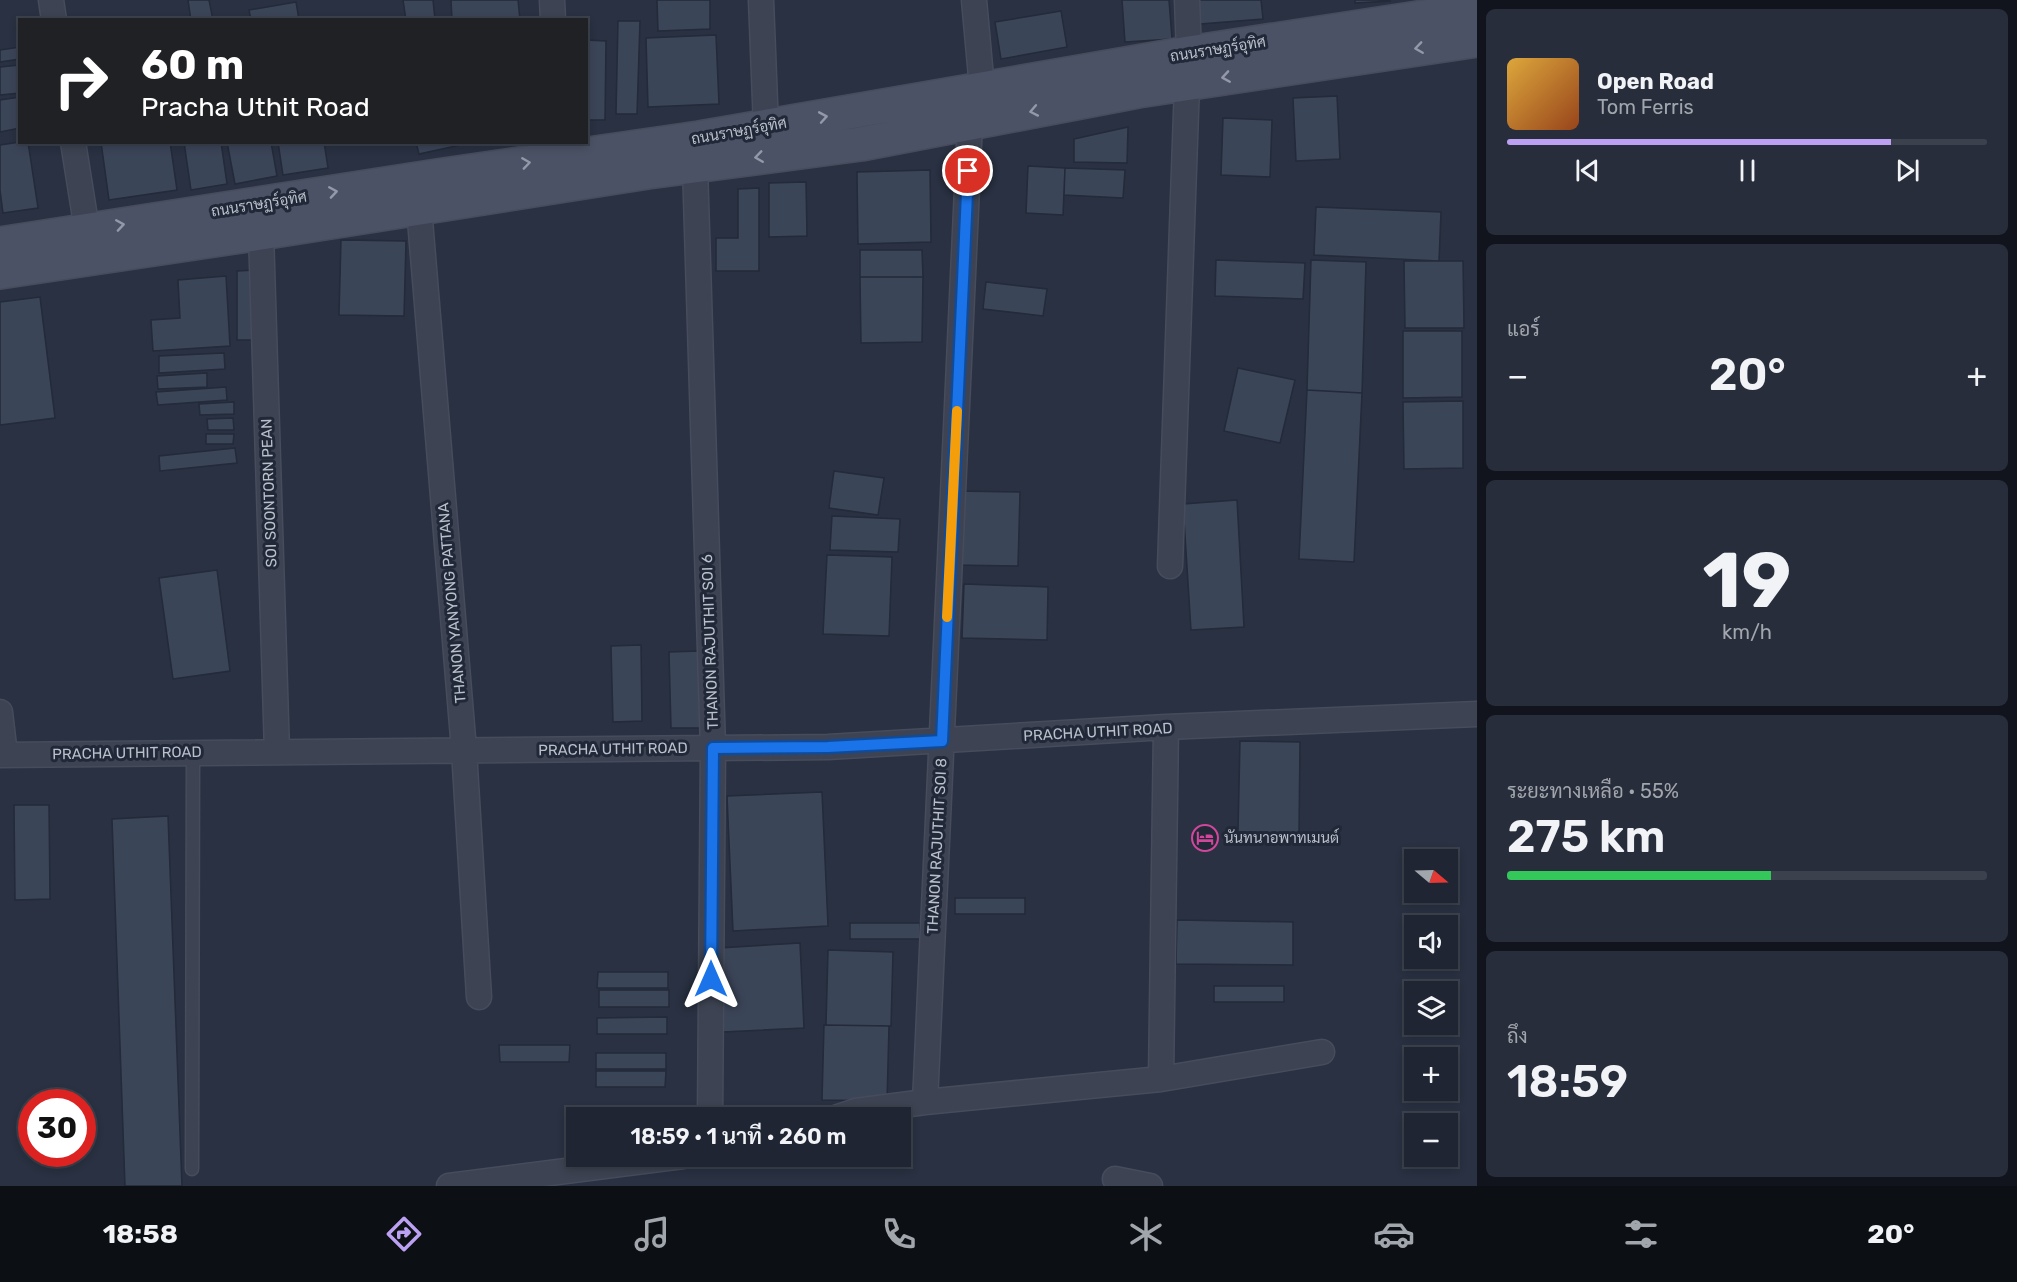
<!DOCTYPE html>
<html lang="th">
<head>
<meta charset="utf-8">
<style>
  :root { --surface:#1f2532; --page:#272d3a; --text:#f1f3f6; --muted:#a1a5ac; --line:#3c424d; --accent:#bca0f2 }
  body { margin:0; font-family:Rubik,Sarabun,sans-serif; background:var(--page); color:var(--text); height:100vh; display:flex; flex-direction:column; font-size:22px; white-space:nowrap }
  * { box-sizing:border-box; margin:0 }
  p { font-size:20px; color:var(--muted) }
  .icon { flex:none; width:33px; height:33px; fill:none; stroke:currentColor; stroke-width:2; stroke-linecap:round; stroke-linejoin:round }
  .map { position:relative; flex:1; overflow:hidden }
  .details { display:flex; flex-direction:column; gap:9px; padding:9px; background:#11141c; width:540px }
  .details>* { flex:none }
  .guide { position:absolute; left:18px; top:18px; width:570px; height:126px; border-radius:0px; box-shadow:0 3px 9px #0003,0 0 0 2px var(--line); background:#202124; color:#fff; overflow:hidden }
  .needle { width:39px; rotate:109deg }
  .tools { position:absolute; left:1404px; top:849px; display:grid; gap:12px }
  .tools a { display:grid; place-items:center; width:54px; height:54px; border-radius:0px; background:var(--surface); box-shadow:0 3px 9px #0003,0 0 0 2px var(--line); font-size:30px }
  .speed { position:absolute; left:18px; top:1089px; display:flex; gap:12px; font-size:30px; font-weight:700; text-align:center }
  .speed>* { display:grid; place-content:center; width:78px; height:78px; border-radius:50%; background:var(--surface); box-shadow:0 3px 9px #0003,0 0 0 2px var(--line); line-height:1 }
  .speed .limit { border:9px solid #d22; background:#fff; color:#111 }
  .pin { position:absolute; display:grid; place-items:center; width:51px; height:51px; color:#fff; margin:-26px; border:3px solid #fff; border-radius:50%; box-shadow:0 2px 6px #0007 }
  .me { position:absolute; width:66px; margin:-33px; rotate:0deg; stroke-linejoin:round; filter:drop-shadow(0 0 4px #0008) }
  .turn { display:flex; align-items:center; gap:21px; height:126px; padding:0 24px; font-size:27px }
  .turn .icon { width:78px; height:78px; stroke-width:2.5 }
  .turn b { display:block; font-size:42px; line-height:51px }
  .big { font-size:45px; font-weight:600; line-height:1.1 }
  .details .card { flex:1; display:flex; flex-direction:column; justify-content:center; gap:9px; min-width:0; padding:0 21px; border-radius:9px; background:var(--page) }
  .details .dial { align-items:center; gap:0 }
  .dial b { font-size:78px; line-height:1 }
  .song { display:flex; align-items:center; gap:18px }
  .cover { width:72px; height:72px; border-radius:9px; background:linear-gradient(135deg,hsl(40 70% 55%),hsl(20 70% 35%)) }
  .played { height:6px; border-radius:3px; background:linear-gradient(90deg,var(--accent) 80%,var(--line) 80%) }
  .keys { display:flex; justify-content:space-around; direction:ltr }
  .heat { display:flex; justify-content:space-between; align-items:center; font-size:33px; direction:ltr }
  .charge { height:9px; border-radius:4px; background:linear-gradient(90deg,#34c759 55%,var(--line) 0) }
  .trip { position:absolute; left:566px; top:1107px; width:345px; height:60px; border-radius:0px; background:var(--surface); box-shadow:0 3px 9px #0003,0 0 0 2px var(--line); font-weight:600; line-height:60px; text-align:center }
  .tabs { display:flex; height:96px; justify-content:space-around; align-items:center; background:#0c0f14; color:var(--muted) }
  .tabs .icon { width:42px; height:42px }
  .tabs .on { color:var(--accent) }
  .tabs b { font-size:27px; color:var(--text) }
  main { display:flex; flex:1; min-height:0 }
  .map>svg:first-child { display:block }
  .building { fill:#3b4558; stroke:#232a39; stroke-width:1.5 }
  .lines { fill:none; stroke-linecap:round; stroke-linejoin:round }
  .lane-casing { stroke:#464c5b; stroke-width:15 }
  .street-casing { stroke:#464c5b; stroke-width:27 }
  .secondary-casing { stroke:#464c5b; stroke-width:36 }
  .lane { stroke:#3d4352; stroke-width:12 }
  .street { stroke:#3d4352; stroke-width:24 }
  .secondary { stroke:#4b5265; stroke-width:33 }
  .oneway { stroke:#9399a8 }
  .route-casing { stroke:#114b97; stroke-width:15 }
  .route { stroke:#1a73e8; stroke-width:10 }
  .slow { stroke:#f59e0b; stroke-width:10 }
  .labels { text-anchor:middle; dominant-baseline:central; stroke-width:6; stroke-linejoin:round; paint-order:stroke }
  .street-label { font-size:15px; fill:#babfcc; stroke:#212837 }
  .poi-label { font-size:15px; fill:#babfcc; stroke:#212837; text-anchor:start }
</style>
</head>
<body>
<main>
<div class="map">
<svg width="1477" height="1186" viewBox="0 0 1477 1186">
  <rect width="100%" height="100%" fill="#293142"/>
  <path class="building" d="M 188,0 L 209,0 L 213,20 L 191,20 Z
    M 403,0 L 433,0 L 435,20 L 406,20 Z
    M 451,0 L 518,0 L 520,20 L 452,20 Z
    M 657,0 L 710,0 L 710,29 L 658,31 Z
    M 1122,0 L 1169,0 L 1172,39 L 1125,42 Z
    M 1198,0 L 1261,0 L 1263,19 L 1200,24 Z
    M 1355,0 L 1390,0 L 1390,1 L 1355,3 Z
    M 296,2 L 299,20 L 251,20 L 249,10 Z
    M 1061,11 L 1067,47 L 1001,59 L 995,22 Z
    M 618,21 L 640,21 L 637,114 L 616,114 Z
    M 716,35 L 719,104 L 648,107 L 646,38 Z
    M 586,40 L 606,41 L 605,120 L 586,120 Z
    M 20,47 L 20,59 L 0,62 L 0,50 Z
    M 20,65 L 20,93 L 0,95 L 0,67 Z
    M 1337,96 L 1340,159 L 1296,161 L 1293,98 Z
    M 20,97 L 20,128 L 0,132 L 0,100 Z
    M 1223,118 L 1272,120 L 1270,177 L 1221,175 Z
    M 1128,127 L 1127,163 L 1074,162 L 1074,139 Z
    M 20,142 L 28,142 L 38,208 L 3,213 L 0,190 L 0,145 Z
    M 101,142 L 170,142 L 177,190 L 109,200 Z
    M 184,142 L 221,142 L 227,184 L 191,190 Z
    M 227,142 L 271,142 L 277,176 L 235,184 Z
    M 278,142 L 324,142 L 328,168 L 283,175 Z
    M 416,142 L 465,142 L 465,144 L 419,154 Z
    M 1028,166 L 1065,168 L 1063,215 L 1026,213 Z
    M 1065,168 L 1125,170 L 1123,198 L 1064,195 Z
    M 930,170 L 931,242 L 858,244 L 857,172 Z
    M 806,182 L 807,236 L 769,237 L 769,183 Z
    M 759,188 L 759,271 L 716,271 L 716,238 L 738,238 L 738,189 Z
    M 1316,207 L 1441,212 L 1439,261 L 1314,255 Z
    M 341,240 L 406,241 L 404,316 L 339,315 Z
    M 860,250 L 922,250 L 923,277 L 860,277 Z
    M 1216,260 L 1305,263 L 1303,299 L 1215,296 Z
    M 1311,260 L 1366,262 L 1362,393 L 1307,390 Z
    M 1404,261 L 1463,261 L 1464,328 L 1405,328 Z
    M 256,270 L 256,340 L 237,340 L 237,271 Z
    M 226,276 L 230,346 L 153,351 L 151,320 L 180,318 L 178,280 Z
    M 860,277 L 923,277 L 922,342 L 861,343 Z
    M 986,282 L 1047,289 L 1043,316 L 983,309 Z
    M 40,297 L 55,418 L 0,425 L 0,302 Z
    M 1403,331 L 1462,331 L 1462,397 L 1403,398 Z
    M 224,353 L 225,369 L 159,373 L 159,356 Z
    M 1238,368 L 1295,380 L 1280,443 L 1224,431 Z
    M 207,373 L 207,387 L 158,389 L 157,376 Z
    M 226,387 L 227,400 L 158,405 L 156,392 Z
    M 1307,390 L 1362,393 L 1354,562 L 1299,559 Z
    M 1463,401 L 1463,468 L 1404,469 L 1403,402 Z
    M 234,402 L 234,414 L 200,415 L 199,404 Z
    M 233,418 L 234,430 L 208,430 L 207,419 Z
    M 206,434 L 234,434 L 233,444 L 206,444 Z
    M 235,448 L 237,463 L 160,471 L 159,456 Z
    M 834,471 L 884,478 L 878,515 L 829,508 Z
    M 955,491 L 1020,492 L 1018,566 L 953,565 Z
    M 1237,500 L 1244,627 L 1191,630 L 1183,504 Z
    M 832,516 L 900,519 L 898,552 L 830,550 Z
    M 827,555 L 892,557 L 889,636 L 823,634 Z
    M 217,570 L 230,671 L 173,679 L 159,578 Z
    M 964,584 L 1048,587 L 1047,640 L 962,638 Z
    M 641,645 L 642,721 L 613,722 L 611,646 Z
    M 699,651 L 700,728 L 671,728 L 669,652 Z
    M 1240,741 L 1300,742 L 1299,833 L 1238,832 Z
    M 822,792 L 828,926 L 733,931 L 727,796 Z
    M 14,805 L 49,805 L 50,899 L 15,900 Z
    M 168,816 L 182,1186 L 125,1186 L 112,819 Z
    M 955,898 L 1025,898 L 1025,914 L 955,914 Z
    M 1177,920 L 1293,922 L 1293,965 L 1176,964 Z
    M 850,923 L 920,923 L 920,939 L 850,939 Z
    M 800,943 L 804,1028 L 723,1032 L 719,948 Z
    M 828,950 L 893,952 L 891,1026 L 826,1025 Z
    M 598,972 L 668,972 L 668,988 L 597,988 Z
    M 1214,986 L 1284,986 L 1284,1002 L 1214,1002 Z
    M 599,990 L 669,990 L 669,1007 L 599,1007 Z
    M 667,1017 L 667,1034 L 597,1034 L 597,1018 Z
    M 824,1025 L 889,1026 L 887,1101 L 822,1100 Z
    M 499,1045 L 570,1045 L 569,1062 L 500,1062 Z
    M 596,1053 L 666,1053 L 666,1069 L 596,1069 Z
    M 596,1071 L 666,1071 L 665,1087 L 596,1087 Z"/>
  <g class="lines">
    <defs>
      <path id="lane" d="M 192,1169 L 193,753"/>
      <path id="street" d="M 51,0 L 54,20
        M 552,0 L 553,20
        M 761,0 L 766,127
        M 974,0 L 982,88
        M 1187,0 L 1189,53
        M 73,142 L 87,230
        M 695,166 L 713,748 L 710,1118
        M 419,208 L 464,750 L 479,997
        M 261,233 L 277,752
        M 1170,566 L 1187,84
        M 0,712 L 5,755
        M 0,755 L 828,747 L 1166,727 L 1477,714
        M 1161,1079 L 1166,727
        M 925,1102 L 970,123
        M 835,1118 L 856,1111 L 925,1102 L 1161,1079 L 1322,1052
        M 1115,1179 L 1150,1186
        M 449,1186 L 683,1156"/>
      <path id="secondary" d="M 0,244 L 437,176 L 699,138 L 1189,53 L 1477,9
        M 0,272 L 261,233 L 648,172 L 861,144 L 1138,91 L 1477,40"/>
    </defs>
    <use href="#lane" class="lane-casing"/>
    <use href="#street" class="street-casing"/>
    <use href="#secondary" class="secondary-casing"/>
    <use href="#lane" class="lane"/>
    <use href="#street" class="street"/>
    <use href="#secondary" class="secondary"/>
  </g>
  <defs><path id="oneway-chevron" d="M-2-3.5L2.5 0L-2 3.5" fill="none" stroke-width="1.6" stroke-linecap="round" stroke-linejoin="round" transform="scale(1.5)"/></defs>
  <g class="oneway">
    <use href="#oneway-chevron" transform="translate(1419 48) rotate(172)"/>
    <use href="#oneway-chevron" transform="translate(1226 77) rotate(171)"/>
    <use href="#oneway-chevron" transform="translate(1034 111) rotate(169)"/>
    <use href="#oneway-chevron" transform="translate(823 117) rotate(-10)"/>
    <use href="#oneway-chevron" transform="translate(759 157) rotate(172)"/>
    <use href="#oneway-chevron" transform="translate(526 163) rotate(-8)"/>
    <use href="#oneway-chevron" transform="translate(333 192) rotate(-9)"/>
    <use href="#oneway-chevron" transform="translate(120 225) rotate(-9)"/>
  </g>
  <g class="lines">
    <defs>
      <path id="route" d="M 711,979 L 713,748 L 828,747 L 942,741 L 968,171"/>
    </defs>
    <use href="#route" class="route-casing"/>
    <use href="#route" class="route"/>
    <path class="slow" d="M 947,617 L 957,411"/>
  </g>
  <defs>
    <symbol id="hotel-ring" viewBox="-11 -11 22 22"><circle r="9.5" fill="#212837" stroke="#d1479c" stroke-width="1.5"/><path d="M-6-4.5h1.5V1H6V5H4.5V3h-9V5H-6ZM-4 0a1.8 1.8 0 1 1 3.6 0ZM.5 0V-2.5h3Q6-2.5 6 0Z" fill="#d1479c"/></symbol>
  </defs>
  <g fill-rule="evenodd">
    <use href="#hotel-ring" x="1190" y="823" width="30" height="30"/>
  </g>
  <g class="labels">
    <g class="street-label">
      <text transform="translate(1218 49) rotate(-9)">ถนนราษฏร์อุทิศ</text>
      <text transform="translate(739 131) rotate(-10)">ถนนราษฏร์อุทิศ</text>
      <text transform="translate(259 204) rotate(-9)">ถนนราษฏร์อุทิศ</text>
      <text transform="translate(269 493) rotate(-92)">SOI SOONTORN PEAN</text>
      <text transform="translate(452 603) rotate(-95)">THANON YANYONG PATTANA</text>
      <text transform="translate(710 642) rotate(-92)">THANON RAJUTHIT SOI 6</text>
      <text transform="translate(1098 732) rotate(-3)">PRACHA UTHIT ROAD</text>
      <text transform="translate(613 749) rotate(-1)">PRACHA UTHIT ROAD</text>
      <text transform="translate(127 753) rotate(-1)">PRACHA UTHIT ROAD</text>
      <text transform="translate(937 846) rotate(-87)">THANON RAJUTHIT SOI 8</text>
    </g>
    <g class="poi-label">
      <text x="1224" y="838">นันทนาอพาทเมนต์</text>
    </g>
  </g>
</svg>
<div class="tools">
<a><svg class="needle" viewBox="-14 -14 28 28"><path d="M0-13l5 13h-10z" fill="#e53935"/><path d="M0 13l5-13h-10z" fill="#a1a5ac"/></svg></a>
<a><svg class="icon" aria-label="sound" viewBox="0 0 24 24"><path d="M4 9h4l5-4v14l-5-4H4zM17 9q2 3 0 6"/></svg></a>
<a><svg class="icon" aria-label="layers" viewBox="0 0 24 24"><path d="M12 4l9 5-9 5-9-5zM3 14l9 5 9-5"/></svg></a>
<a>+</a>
<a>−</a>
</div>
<div class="speed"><div class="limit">30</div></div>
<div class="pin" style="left:968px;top:171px;background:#d93025"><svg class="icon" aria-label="arrive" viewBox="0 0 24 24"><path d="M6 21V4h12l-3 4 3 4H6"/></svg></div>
<svg class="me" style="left:711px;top:979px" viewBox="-20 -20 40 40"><path d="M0-17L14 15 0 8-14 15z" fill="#1a73e8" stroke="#fff" stroke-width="4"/></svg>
<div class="trip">18:59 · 1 นาที · 260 m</div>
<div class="guide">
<div class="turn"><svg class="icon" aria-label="right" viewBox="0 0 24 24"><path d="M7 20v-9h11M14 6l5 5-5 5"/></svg><div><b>60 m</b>Pracha Uthit Road</div></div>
</div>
</div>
<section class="details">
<div class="card">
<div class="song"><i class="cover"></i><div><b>Open Road</b><p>Tom Ferris</p></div></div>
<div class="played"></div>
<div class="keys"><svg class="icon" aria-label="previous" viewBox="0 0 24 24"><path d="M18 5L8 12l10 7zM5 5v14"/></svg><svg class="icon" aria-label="pause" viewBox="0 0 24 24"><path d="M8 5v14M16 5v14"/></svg><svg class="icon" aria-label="next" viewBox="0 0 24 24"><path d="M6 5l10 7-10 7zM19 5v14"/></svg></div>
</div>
<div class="card"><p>แอร์</p>
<div class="heat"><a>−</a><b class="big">20°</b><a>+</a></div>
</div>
<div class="card dial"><b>19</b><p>km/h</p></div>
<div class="card"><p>ระยะทางเหลือ · 55%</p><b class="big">275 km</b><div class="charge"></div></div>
<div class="card"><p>ถึง</p><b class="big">18:59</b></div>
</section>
</main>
<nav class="tabs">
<b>18:58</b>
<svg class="icon on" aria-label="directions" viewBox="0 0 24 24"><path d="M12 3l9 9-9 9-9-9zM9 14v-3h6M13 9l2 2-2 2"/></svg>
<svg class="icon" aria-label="music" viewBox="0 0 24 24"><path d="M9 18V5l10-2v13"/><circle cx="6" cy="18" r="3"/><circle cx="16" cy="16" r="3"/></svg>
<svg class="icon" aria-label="phone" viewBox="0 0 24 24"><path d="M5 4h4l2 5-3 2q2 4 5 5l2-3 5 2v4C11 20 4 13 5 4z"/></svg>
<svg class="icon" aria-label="climate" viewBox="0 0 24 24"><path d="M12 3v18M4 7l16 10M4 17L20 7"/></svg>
<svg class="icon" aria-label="car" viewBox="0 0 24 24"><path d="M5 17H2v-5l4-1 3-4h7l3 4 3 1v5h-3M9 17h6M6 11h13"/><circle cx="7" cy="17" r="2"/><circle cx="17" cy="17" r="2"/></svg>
<svg class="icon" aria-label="filters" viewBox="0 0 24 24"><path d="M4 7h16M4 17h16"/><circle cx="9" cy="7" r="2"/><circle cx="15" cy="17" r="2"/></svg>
<b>20°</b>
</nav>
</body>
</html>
